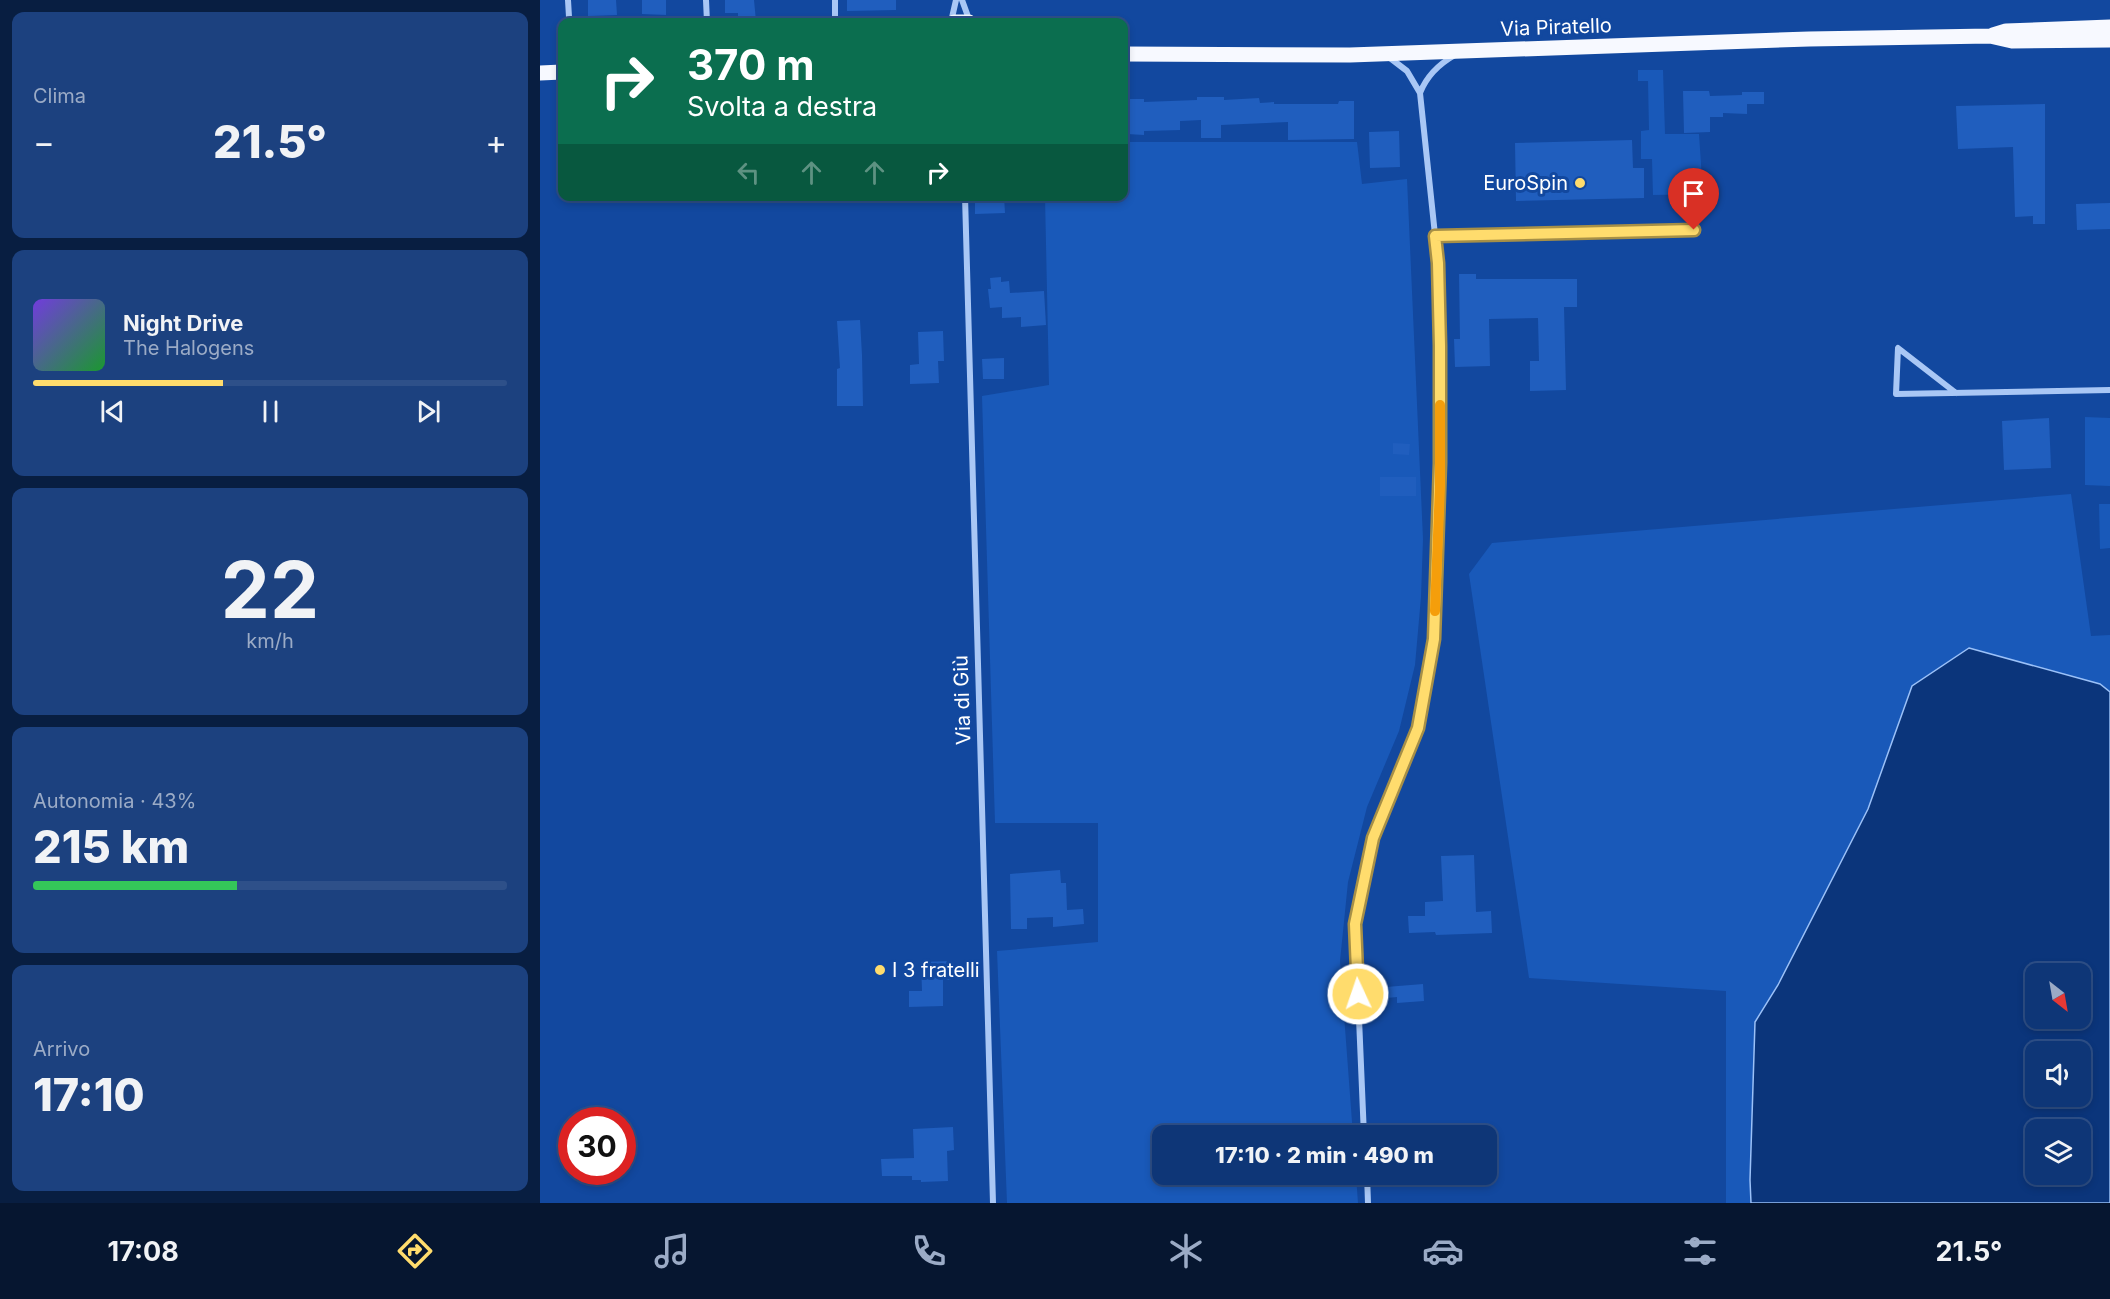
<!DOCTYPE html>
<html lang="it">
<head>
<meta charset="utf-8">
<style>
  :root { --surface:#0e3677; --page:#1c417f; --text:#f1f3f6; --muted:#9babc6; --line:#2e5089; --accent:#ffdc6d }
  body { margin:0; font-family:Inter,sans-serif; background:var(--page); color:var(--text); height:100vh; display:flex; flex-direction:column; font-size:22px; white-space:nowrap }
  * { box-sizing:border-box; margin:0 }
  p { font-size:20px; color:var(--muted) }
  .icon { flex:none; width:33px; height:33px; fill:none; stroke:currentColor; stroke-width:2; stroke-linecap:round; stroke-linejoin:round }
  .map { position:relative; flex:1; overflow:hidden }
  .side { display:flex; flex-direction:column; gap:12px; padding:12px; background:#081e41; width:540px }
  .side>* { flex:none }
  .top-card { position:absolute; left:18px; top:18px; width:570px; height:183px; border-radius:12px; box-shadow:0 3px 9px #0003,0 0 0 2px var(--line); background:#0b6e4f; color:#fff; overflow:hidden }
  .needle { width:39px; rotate:149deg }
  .buttons { position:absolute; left:1485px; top:963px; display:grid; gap:12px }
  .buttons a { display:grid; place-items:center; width:66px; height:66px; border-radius:12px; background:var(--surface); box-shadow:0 3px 9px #0003,0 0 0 2px var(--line); font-size:30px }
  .speed { position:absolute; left:18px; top:1107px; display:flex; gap:12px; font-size:30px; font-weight:700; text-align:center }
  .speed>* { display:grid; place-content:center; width:78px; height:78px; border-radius:50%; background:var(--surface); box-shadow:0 3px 9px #0003,0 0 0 2px var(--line); line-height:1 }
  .speed .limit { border:9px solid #d22; background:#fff; color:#111 }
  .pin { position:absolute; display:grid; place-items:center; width:51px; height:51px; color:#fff; margin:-62px -26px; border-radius:50% 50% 50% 0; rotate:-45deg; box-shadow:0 0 6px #0007 }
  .pin .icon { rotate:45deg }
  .me { position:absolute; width:66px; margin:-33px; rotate:357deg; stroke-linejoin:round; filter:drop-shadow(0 0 4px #0008) }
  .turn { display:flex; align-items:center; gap:21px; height:126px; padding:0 30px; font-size:27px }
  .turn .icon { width:78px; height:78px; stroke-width:2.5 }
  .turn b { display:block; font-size:42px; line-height:51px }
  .lanes { display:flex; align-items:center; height:57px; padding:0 30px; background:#0003; justify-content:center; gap:30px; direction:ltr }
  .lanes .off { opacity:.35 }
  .big { font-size:45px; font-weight:800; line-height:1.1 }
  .side .widget { flex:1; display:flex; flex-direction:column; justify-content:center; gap:9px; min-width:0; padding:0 21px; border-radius:12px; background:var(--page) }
  .side .dial { align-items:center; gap:0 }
  .dial b { font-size:78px; line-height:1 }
  .song { display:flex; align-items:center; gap:18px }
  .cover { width:72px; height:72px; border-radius:9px; background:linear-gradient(135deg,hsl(260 70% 55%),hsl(130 70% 35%)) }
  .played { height:6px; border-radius:3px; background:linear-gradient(90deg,var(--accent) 40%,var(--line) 40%) }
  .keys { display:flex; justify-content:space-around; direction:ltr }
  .heat { display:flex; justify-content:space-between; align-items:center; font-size:33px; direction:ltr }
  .charge { height:9px; border-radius:4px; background:linear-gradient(90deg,#34c759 43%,var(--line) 0) }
  .trip { position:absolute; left:612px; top:1125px; width:345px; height:60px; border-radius:12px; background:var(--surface); box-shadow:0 3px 9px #0003,0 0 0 2px var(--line); font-weight:800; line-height:60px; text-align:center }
  .dock { display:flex; height:96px; justify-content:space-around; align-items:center; background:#061630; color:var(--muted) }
  .dock .icon { width:42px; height:42px }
  .dock .current { color:var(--accent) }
  .dock b { font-size:27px; color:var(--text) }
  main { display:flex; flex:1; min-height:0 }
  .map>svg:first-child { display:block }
  .green { fill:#1959b9 }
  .water { fill:#0b357b; stroke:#9bc1f8; stroke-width:1.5; fill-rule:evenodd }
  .building { fill:#205ebe }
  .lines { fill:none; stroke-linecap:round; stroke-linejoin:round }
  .minor { stroke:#a9c7f5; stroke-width:6 }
  .primary { stroke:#f7f9ff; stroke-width:15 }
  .route-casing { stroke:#a68f47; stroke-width:15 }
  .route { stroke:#ffdc6d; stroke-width:10 }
  .slow { stroke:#f59e0b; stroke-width:10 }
  .poi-dot { fill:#ffdc6d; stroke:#12489f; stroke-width:2 }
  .labels { text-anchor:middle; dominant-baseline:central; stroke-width:6; stroke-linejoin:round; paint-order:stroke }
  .street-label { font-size:20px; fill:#fff; stroke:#12489f }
  .poi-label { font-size:20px; fill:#fff; stroke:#12489f; text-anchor:end }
</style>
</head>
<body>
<main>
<section class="side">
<div class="widget"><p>Clima</p>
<div class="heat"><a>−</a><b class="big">21.5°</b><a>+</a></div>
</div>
<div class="widget">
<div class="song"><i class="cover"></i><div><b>Night Drive</b><p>The Halogens</p></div></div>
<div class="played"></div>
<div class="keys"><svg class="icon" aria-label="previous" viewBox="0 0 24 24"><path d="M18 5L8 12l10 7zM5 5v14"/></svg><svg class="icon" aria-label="pause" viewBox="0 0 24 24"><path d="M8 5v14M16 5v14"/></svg><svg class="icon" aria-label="next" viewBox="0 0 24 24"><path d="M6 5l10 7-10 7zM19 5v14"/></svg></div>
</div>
<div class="widget dial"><b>22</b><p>km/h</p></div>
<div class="widget"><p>Autonomia · 43%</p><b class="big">215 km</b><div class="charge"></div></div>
<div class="widget"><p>Arrivo</p><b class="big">17:10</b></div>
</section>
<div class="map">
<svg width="1570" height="1203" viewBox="0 0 1570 1203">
  <rect width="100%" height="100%" fill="#12489f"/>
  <path class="green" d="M 1098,70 L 1123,70 L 1125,134 L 1159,134 L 1163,194 L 1113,195 L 1112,159 L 1101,159 L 1101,131 L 1109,130 L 1108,81 L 1098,81 Z
    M 584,142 L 817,142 L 822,184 L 867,179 L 883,539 L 881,597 L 875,665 L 859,731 L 827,807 L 808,882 L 800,961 L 813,1135 L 622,1136 L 622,1174 L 816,1175 L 818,1203 L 467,1203 L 457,951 L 558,942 L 558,823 L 455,823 L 442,396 L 509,385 L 505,197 L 584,196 Z
    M 1545,417 L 1570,418 L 1570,486 L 1545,485 Z
    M 1531,494 L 1551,636 L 1570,635 L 1570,692 L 1560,684 L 1429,648 L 1372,686 L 1328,809 L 1238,985 L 1215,1022 L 1210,1180 L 1211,1203 L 1186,1203 L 1186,991 L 989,978 L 929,574 L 952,543 Z
    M 1559,504 L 1570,504 L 1570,548 L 1560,549 Z"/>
  <path class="water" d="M 1429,648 L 1560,684 L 1570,692 L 1570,1203 L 1211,1203 L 1210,1180 L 1215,1022 L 1238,985 L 1328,809 L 1372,686 ZM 1496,974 L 1540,974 L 1540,1018 L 1496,1018 ZM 1496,1052 L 1540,1052 L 1540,1096 L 1496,1096 ZM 1496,1130 L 1540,1130 L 1540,1174 L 1496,1174 Z"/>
  <path class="building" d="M 48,0 L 76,0 L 77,15 L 48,16 Z
    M 102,0 L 126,0 L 126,15 L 102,14 Z
    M 185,0 L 214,0 L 216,21 L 198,22 L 198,13 L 185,13 Z
    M 307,0 L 356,0 L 356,10 L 307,11 Z
    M 1143,91 L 1169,91 L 1170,96 L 1202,95 L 1202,92 L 1224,92 L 1224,104 L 1207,104 L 1207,114 L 1183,113 L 1183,117 L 1170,117 L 1170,132 L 1144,133 Z
    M 657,97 L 684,97 L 684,100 L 719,98 L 720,103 L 734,102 L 734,104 L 798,104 L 799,101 L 814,101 L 814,139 L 748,140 L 748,122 L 681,125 L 681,138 L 661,138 L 661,120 L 640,121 L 640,130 L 604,131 L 604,135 L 587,134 L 587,99 L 604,99 L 604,102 L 657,100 Z
    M 1505,104 L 1505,224 L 1493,224 L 1493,216 L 1475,217 L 1473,147 L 1418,149 L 1416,106 Z
    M 859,131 L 860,167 L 830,168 L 829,132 Z
    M 1092,140 L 1093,168 L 1104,168 L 1104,198 L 976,201 L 975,143 Z
    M 435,196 L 464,196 L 465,213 L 435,214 Z
    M 1570,203 L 1570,229 L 1537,230 L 1536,204 Z
    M 919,274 L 936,274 L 936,279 L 1037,279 L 1037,307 L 1024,307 L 1026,390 L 990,391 L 990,361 L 999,361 L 998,318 L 949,319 L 950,366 L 915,367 L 914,339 L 920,339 Z
    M 461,277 L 461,282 L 469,281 L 470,293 L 504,291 L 506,325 L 481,327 L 481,317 L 462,318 L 462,307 L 450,308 L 448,289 L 451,289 L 450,278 Z
    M 320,320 L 322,355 L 323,406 L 297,406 L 297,369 L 300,368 L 297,321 Z
    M 403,331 L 404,361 L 398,361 L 399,383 L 370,384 L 370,365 L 379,364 L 378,332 Z
    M 464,358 L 464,379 L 443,379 L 442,359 Z
    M 1509,418 L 1511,468 L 1464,470 L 1462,421 Z
    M 853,443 L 870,444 L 869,455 L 853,454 Z
    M 840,477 L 876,477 L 876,496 L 840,496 Z
    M 934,855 L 936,912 L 951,911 L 952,933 L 896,935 L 895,932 L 869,933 L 868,916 L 885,916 L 885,902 L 903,901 L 901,856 Z
    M 520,870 L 521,883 L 526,883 L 527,910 L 543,909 L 544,924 L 513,927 L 513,917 L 487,918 L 487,929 L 471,929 L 470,874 Z
    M 411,961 L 411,980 L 403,980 L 403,1006 L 369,1007 L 369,991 L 382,991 L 381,962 Z
    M 883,984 L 884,1001 L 857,1003 L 857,997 L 847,998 L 846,987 Z
    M 413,1127 L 414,1150 L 407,1151 L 408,1181 L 381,1182 L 381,1180 L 372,1180 L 372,1176 L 342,1176 L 341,1159 L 374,1158 L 373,1129 Z"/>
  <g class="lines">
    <path class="minor" d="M 28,0 L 29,17
      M 166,0 L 167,22
      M 295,0 L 295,22
      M 422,0 L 430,22
      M 411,22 L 416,0
      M 880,93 C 887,75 899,64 915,55
      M 425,196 L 453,1203
      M 895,236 L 1154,230
      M 1416,393 L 1358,348 L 1356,394 L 1570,390
      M 824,1136 L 815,924 L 833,838 L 878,728 L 894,639 L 900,486 L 898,263 L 880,93 L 867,71 L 850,58
      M 827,1174 L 828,1203"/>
    <path class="primary" d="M 414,22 L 429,22
      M 1453,35 L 1466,31 L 1570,27
      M 584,54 L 810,55 L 1269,39 L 1450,36 L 1472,41 L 1570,40
      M 0,73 L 22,72"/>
  </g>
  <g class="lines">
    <defs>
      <path id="route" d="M 818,994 L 815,924 L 833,838 L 878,728 L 894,639 L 900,463 L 900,346 L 898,263 L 895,236 L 1154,230"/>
    </defs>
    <use href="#route" class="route-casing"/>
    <use href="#route" class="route"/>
    <path class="slow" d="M 895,611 L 900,486 L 900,405"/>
  </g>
  <g class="poi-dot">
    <circle cx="1040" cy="183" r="6"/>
    <circle cx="340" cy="970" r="6"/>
  </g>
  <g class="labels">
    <g class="street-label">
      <text transform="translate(1016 27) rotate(-2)">Via Piratello</text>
      <text transform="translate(422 700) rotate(-92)">Via di Giù</text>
    </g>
    <g class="poi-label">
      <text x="1028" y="183">EuroSpin</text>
      <text x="352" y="970" text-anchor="start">I 3 fratelli</text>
    </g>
  </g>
</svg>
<div class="buttons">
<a><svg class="needle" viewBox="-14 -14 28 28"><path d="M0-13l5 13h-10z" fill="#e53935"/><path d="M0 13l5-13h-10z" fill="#9babc6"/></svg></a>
<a><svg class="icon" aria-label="sound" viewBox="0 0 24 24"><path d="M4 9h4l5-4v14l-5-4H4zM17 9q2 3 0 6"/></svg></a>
<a><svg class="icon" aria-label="layers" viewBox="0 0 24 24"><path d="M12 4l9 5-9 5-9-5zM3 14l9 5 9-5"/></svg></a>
</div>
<div class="speed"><div class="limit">30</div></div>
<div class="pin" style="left:1154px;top:230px;background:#d93025"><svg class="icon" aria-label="arrive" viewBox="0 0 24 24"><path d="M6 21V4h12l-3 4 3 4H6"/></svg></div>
<svg class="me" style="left:818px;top:994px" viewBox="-20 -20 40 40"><circle r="17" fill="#ffdc6d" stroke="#fff" stroke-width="3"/><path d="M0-11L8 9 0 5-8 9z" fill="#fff"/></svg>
<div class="trip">17:10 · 2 min · 490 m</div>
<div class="top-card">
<div class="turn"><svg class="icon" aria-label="right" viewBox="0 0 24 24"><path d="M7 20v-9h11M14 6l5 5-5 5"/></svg><div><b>370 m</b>Svolta a destra</div></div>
<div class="lanes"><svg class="icon off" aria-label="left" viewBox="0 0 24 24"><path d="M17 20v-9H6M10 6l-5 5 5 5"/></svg><svg class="icon off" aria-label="ahead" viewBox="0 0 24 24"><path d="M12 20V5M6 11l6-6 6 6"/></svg><svg class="icon off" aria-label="ahead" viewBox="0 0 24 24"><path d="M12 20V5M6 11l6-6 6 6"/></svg><svg class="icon" aria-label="right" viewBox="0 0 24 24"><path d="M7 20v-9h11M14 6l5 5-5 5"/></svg></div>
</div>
</div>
</main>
<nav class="dock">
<b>17:08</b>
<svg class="icon current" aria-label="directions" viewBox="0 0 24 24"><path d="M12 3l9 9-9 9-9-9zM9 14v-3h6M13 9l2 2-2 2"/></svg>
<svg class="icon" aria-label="music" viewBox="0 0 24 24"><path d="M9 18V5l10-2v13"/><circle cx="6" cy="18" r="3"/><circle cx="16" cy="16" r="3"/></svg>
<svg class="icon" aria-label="phone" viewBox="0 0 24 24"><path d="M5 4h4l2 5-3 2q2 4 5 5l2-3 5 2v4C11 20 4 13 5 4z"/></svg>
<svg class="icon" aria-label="climate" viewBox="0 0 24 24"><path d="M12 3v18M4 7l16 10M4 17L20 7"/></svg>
<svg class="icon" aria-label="car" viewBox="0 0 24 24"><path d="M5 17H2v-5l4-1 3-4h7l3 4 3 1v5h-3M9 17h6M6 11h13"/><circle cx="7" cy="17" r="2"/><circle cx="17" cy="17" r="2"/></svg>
<svg class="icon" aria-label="filters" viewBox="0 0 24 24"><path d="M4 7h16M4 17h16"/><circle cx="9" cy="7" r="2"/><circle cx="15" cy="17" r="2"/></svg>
<b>21.5°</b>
</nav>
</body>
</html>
